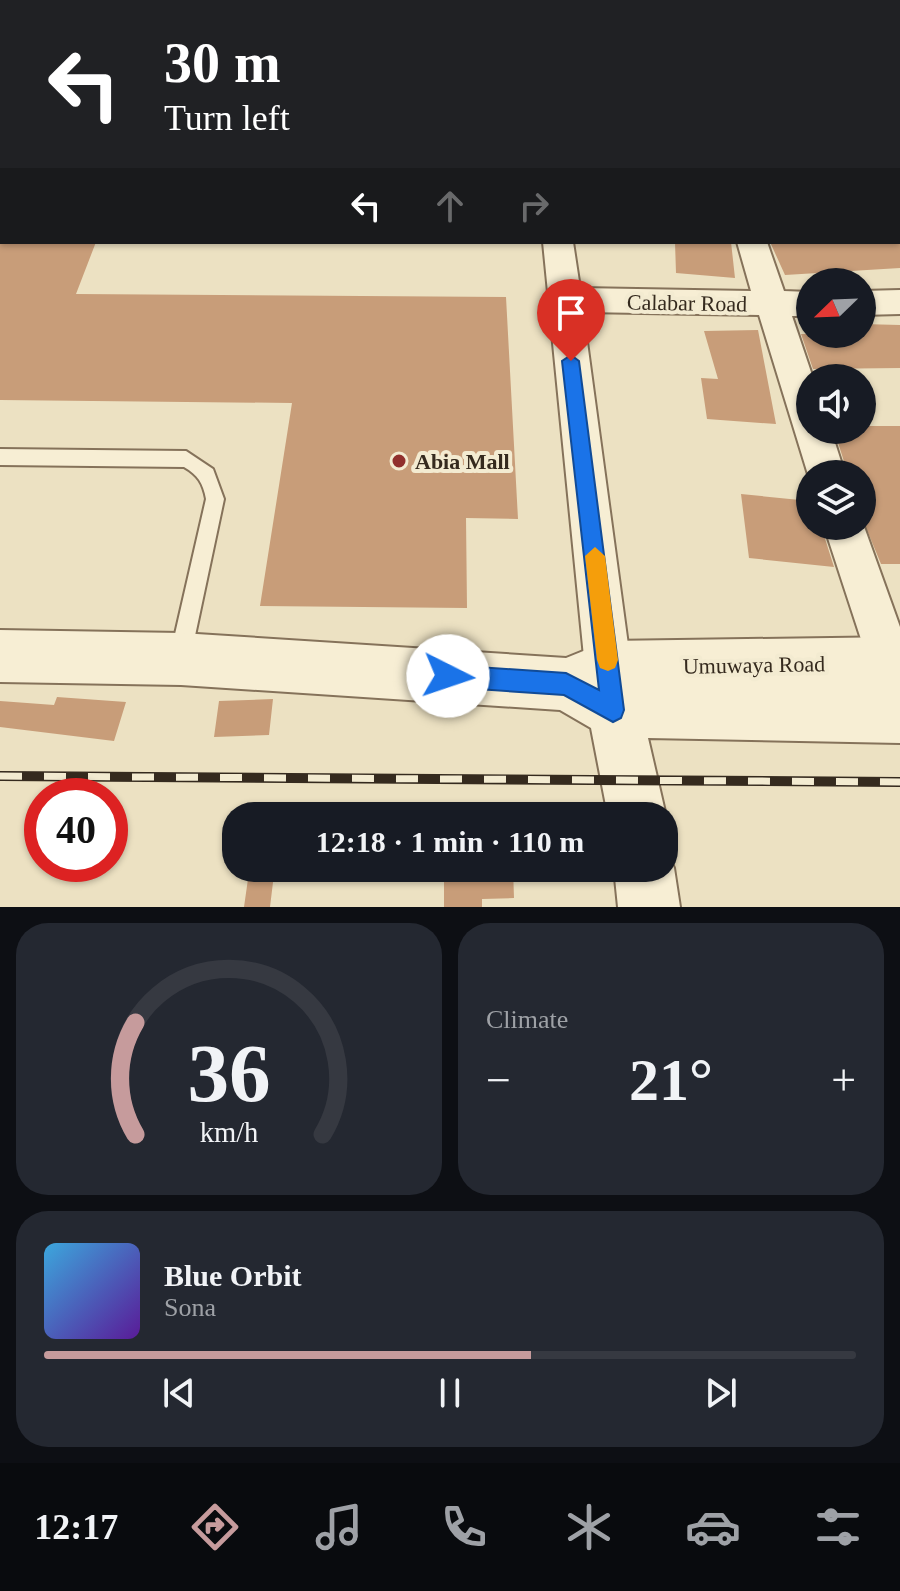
<!DOCTYPE html>
<html lang="en">
<head>
<meta charset="utf-8">
<style>
  :root { --surface:#171b24; --page:#242831; --text:#f1f3f6; --muted:#9ea1a6; --line:#363941; --accent:#c69b9c }
  body { margin:0; font-family:Georgia,serif; background:var(--page); color:var(--text); height:100vh; display:flex; flex-direction:column; font-size:30px; white-space:nowrap }
  * { box-sizing:border-box; margin:0 }
  p { font-size:26px; color:var(--muted) }
  .icon { flex:none; width:44px; height:44px; fill:none; stroke:currentColor; stroke-width:2; stroke-linecap:round; stroke-linejoin:round }
  .map { position:relative; height:907px; overflow:hidden }
  .side { display:flex; flex-direction:column; gap:16px; padding:16px; background:#0d0f14; flex:1 }
  .side>* { flex:none }
  .guide { position:absolute; left:0px; top:0px; width:900px; height:244px; box-shadow:0 2px 6px #0004; background:#202124; color:#fff; overflow:hidden }
  .needle { width:52px; rotate:247deg }
  .tools { position:absolute; left:796px; top:268px; display:grid; gap:16px }
  .tools a { display:grid; place-items:center; width:80px; height:80px; border-radius:50%; background:var(--surface); box-shadow:0 2px 6px #0004; font-size:40px }
  .speed { position:absolute; left:24px; top:778px; display:flex; gap:16px; font-size:40px; font-weight:700; text-align:center }
  .speed>* { display:grid; place-content:center; width:104px; height:104px; border-radius:50%; background:var(--surface); box-shadow:0 2px 6px #0004; line-height:1 }
  .speed .limit { border:12px solid #d22; background:#fff; color:#111 }
  .pin { position:absolute; display:grid; place-items:center; width:68px; height:68px; color:#fff; margin:-82px -34px; border-radius:50% 50% 50% 0; rotate:-45deg; box-shadow:0 0 8px #0007 }
  .pin .icon { rotate:45deg }
  .me { position:absolute; width:88px; margin:-44px; rotate:94deg; stroke-linejoin:round; filter:drop-shadow(0 0 6px #0008) }
  .turn { display:flex; align-items:center; gap:28px; height:168px; padding:0 32px; font-size:36px }
  .turn .icon { width:104px; height:104px; stroke-width:2.5 }
  .turn b { display:block; font-size:56px; line-height:68px }
  .lanes { display:flex; align-items:center; height:76px; padding:0 32px; background:#0003; justify-content:center; gap:40px; direction:ltr }
  .lanes .off { opacity:.35 }
  .big { font-size:60px; font-weight:800; line-height:1.1 }
  .side .tile { flex:1; display:flex; flex-direction:column; justify-content:center; gap:12px; min-width:0; padding:0 28px; border-radius:32px; background:var(--page) }
  .side .dial { align-items:center; gap:0 }
  .dial svg { height:208px; overflow:visible; fill:none; stroke:var(--line); stroke-width:7; stroke-linecap:round; text-anchor:middle }
  .dial text { fill:var(--text); stroke:none }
  .song { display:flex; align-items:center; gap:24px }
  .cover { width:96px; height:96px; border-radius:12px; background:linear-gradient(135deg,hsl(200 70% 55%),hsl(270 70% 35%)) }
  .played { height:8px; border-radius:4px; background:linear-gradient(90deg,var(--accent) 60%,var(--line) 60%) }
  .keys { display:flex; justify-content:space-around; direction:ltr }
  .heat { display:flex; justify-content:space-between; align-items:center; font-size:44px; direction:ltr }
  .side .tiles { flex:1; display:grid; gap:16px; grid-template-columns:1fr 1fr }
  .tile:last-child { grid-column:span 2 }
  .trip { position:absolute; left:222px; top:802px; width:456px; height:80px; border-radius:32px; background:var(--surface); box-shadow:0 2px 6px #0004; font-weight:800; line-height:80px; text-align:center }
  .tabs { display:flex; height:128px; justify-content:space-around; align-items:center; background:#090b0e; color:var(--muted) }
  .tabs .icon { width:56px; height:56px }
  .tabs .active { color:var(--accent) }
  .tabs b { font-size:36px; color:var(--text) }
  .map>svg:first-child { display:block }
  .building { fill:#c89d79 }
  .lines { fill:none; stroke-linecap:round; stroke-linejoin:round }
  .service-casing { stroke:#85725a; stroke-width:4 }
  .minor-casing { stroke:#85725a; stroke-width:4 }
  .tertiary-casing { stroke:#85725a; stroke-width:4 }
  .service { fill:#f7eed4; fill-rule:evenodd }
  .minor { fill:#f7eed4; fill-rule:evenodd }
  .tertiary { fill:#f7eed4; fill-rule:evenodd }
  .rail-casing { stroke:#352a1e; stroke-width:10 }
  .rail { stroke:#f3ebd1; stroke-width:7; stroke-dasharray:22; stroke-linecap:butt }
  .route { fill:#1a73e8; stroke:#114b97; stroke-width:2 }
  .slow { fill:#f59e0b }
  .poi-dot { fill:#91302d; stroke:#f3ebd1; stroke-width:3 }
  .labels { text-anchor:middle; dominant-baseline:central; stroke-width:8; stroke-linejoin:round; paint-order:stroke }
  .street-label { font-size:22px; fill:#352a1e; stroke:#f3ebd1 }
  .poi-label { font-size:22px; font-weight:bold; fill:#352a1e; stroke:#f3ebd1; text-anchor:start }
</style>
</head>
<body>
<div class="map">
<svg width="900" height="907" viewBox="0 0 900 907">
  <rect width="100%" height="100%" fill="#ece1c2"/>
  <path class="building" d="M 0,242 L 96,242 L 76,294 L 506,297 L 518,519 L 466,518 L 467,608 L 260,606 L 292,403 L 0,400 Z
    M 675,242 L 731,242 L 735,278 L 676,273 Z
    M 770,242 L 900,242 L 900,268 L 785,275 Z
    M 862,324 L 900,325 L 900,368 L 813,369 L 801,334 L 862,334 Z
    M 758,330 L 776,424 L 707,419 L 701,378 L 718,379 L 704,331 Z
    M 862,426 L 900,426 L 900,564 L 881,564 L 862,518 L 862,474 L 848,474 L 834,430 L 862,430 Z
    M 741,494 L 810,501 L 810,526 L 821,526 L 834,567 L 749,558 Z
    M 57,697 L 126,702 L 114,741 L 0,727 L 0,701 L 54,705 Z
    M 273,699 L 269,735 L 214,737 L 219,701 Z
    M 444,868 L 513,868 L 514,898 L 482,899 L 482,907 L 444,907 Z
    M 274,874 L 270,907 L 244,907 L 248,879 Z"/>
  <g class="lines">
    <defs>
      <path id="service" d="M 0,449 L 186,451 L 213,469 L 224,499 L 189,664 L 181,667 L 173,664 L 170,656 L 206,499 C 203,483 198,475 184,467 L 0,465 Z"/>
      <path id="minor" d="M 267,0 L 289,0 L 289,2 L 267,2 Z
        M 527,0 L 549,0 L 550,2 L 528,2 Z
        M 666,0 L 688,0 L 688,2 L 666,2 Z
        M 806,0 L 828,0 L 829,2 L 807,2 Z
        M 0,99 L 2,99 L 2,115 L 0,115 Z
        M 898,104 L 900,104 L 900,120 L 898,120 Z
        M 898,143 L 900,144 L 900,165 L 898,164 Z
        M 543,242 L 573,242 L 580,288 L 751,291 L 737,242 L 767,242 L 784,291 L 810,292 L 810,316 L 792,316 L 813,378 L 810,378 L 810,430 L 831,430 L 845,474 L 810,474 L 810,481 L 759,315 L 583,312 L 631,667 L 624,683 L 608,690 L 592,683 L 585,667 Z
        M 900,290 L 900,314 L 862,315 L 862,291 Z
        M 862,521 L 900,627 L 900,681 L 890,686 L 874,679 L 824,526 L 862,526 Z"/>
      <path id="tertiary" d="M 0,630 L 181,633 L 566,658 L 608,641 L 900,637 L 900,743 L 648,738 L 666,816 L 664,821 L 664,816 L 608,816 L 591,728 L 560,710 L 181,685 L 0,682 Z
        M 665,847 L 674,868 L 680,907 L 618,907 L 614,868 L 664,868 Z"/>
    </defs>
    <use href="#service" class="service-casing"/>
    <use href="#minor" class="minor-casing"/>
    <use href="#tertiary" class="tertiary-casing"/>
    <use href="#service" class="service"/>
    <use href="#minor" class="minor"/>
    <use href="#tertiary" class="tertiary"/>
    <defs>
      <path id="rail" d="M 0,776 L 900,782"/>
    </defs>
    <use href="#rail" class="rail-casing"/>
    <use href="#rail" class="rail"/>
  </g>
  <path class="route" d="M 571,355 L 579,361 L 624,710 L 621,718 L 613,722 L 564,695 L 448,687 L 440,684 L 437,676 L 440,668 L 448,665 L 566,673 L 599,690 L 562,361 Z"/>
  <path class="slow" d="M 595,547 L 605,556 L 618,660 L 615,668 L 608,671 L 600,668 L 597,660 L 585,556 Z"/>
  <circle class="poi-dot" cx="399" cy="461" r="8"/>
  <g class="labels">
    <g class="street-label">
      <text transform="translate(687 303) rotate(1)">Calabar Road</text>
      <text transform="translate(754 665) rotate(-1)">Umuwaya Road</text>
    </g>
    <g class="poi-label">
      <text x="415" y="461">Abia Mall</text>
    </g>
  </g>
</svg>
<div class="tools">
<a><svg class="needle" viewBox="-14 -14 28 28"><path d="M0-13l5 13h-10z" fill="#e53935"/><path d="M0 13l5-13h-10z" fill="#9ea1a6"/></svg></a>
<a><svg class="icon" aria-label="sound" viewBox="0 0 24 24"><path d="M4 9h4l5-4v14l-5-4H4zM17 9q2 3 0 6"/></svg></a>
<a><svg class="icon" aria-label="layers" viewBox="0 0 24 24"><path d="M12 4l9 5-9 5-9-5zM3 14l9 5 9-5"/></svg></a>
</div>
<div class="speed"><div class="limit">40</div></div>
<div class="pin" style="left:571px;top:361px;background:#d93025"><svg class="icon" aria-label="arrive" viewBox="0 0 24 24"><path d="M6 21V4h12l-3 4 3 4H6"/></svg></div>
<svg class="me" style="left:448px;top:676px" viewBox="-20 -20 40 40"><circle r="19" fill="#fff"/><path d="M0-13L10 11 0 6-10 11z" fill="#1a73e8"/></svg>
<div class="trip">12:18 · 1 min · 110 m</div>
<div class="guide">
<div class="turn"><svg class="icon" aria-label="left" viewBox="0 0 24 24"><path d="M17 20v-9H6M10 6l-5 5 5 5"/></svg><div><b>30 m</b>Turn left</div></div>
<div class="lanes"><svg class="icon" aria-label="left" viewBox="0 0 24 24"><path d="M17 20v-9H6M10 6l-5 5 5 5"/></svg><svg class="icon off" aria-label="ahead" viewBox="0 0 24 24"><path d="M12 20V5M6 11l6-6 6 6"/></svg><svg class="icon off" aria-label="right" viewBox="0 0 24 24"><path d="M7 20v-9h11M14 6l5 5-5 5"/></svg></div>
</div>
</div>
<section class="side">
<div class="tiles">
<div class="tile dial"><svg viewBox="0 0 100 80">
<path d="M14 69A42 42 0 1 1 86 69"/>
<path d="M14 69A42 42 0 0 1 14 26" stroke="#c69b9c"/>
<text x="50" y="56" font-size="32" font-weight="700">36</text>
<text x="50" y="72" font-size="11">km/h</text>
</svg></div>
<div class="tile"><p>Climate</p>
<div class="heat"><a>−</a><b class="big">21°</b><a>+</a></div>
</div>
<div class="tile">
<div class="song"><i class="cover"></i><div><b>Blue Orbit</b><p>Sona</p></div></div>
<div class="played"></div>
<div class="keys"><svg class="icon" aria-label="previous" viewBox="0 0 24 24"><path d="M18 5L8 12l10 7zM5 5v14"/></svg><svg class="icon" aria-label="pause" viewBox="0 0 24 24"><path d="M8 5v14M16 5v14"/></svg><svg class="icon" aria-label="next" viewBox="0 0 24 24"><path d="M6 5l10 7-10 7zM19 5v14"/></svg></div>
</div>
</div>
</section>
<nav class="tabs">
<b>12:17</b>
<svg class="icon active" aria-label="directions" viewBox="0 0 24 24"><path d="M12 3l9 9-9 9-9-9zM9 14v-3h6M13 9l2 2-2 2"/></svg>
<svg class="icon" aria-label="music" viewBox="0 0 24 24"><path d="M9 18V5l10-2v13"/><circle cx="6" cy="18" r="3"/><circle cx="16" cy="16" r="3"/></svg>
<svg class="icon" aria-label="phone" viewBox="0 0 24 24"><path d="M5 4h4l2 5-3 2q2 4 5 5l2-3 5 2v4C11 20 4 13 5 4z"/></svg>
<svg class="icon" aria-label="climate" viewBox="0 0 24 24"><path d="M12 3v18M4 7l16 10M4 17L20 7"/></svg>
<svg class="icon" aria-label="car" viewBox="0 0 24 24"><path d="M5 17H2v-5l4-1 3-4h7l3 4 3 1v5h-3M9 17h6M6 11h13"/><circle cx="7" cy="17" r="2"/><circle cx="17" cy="17" r="2"/></svg>
<svg class="icon" aria-label="filters" viewBox="0 0 24 24"><path d="M4 7h16M4 17h16"/><circle cx="9" cy="7" r="2"/><circle cx="15" cy="17" r="2"/></svg>
</nav>
</body>
</html>
